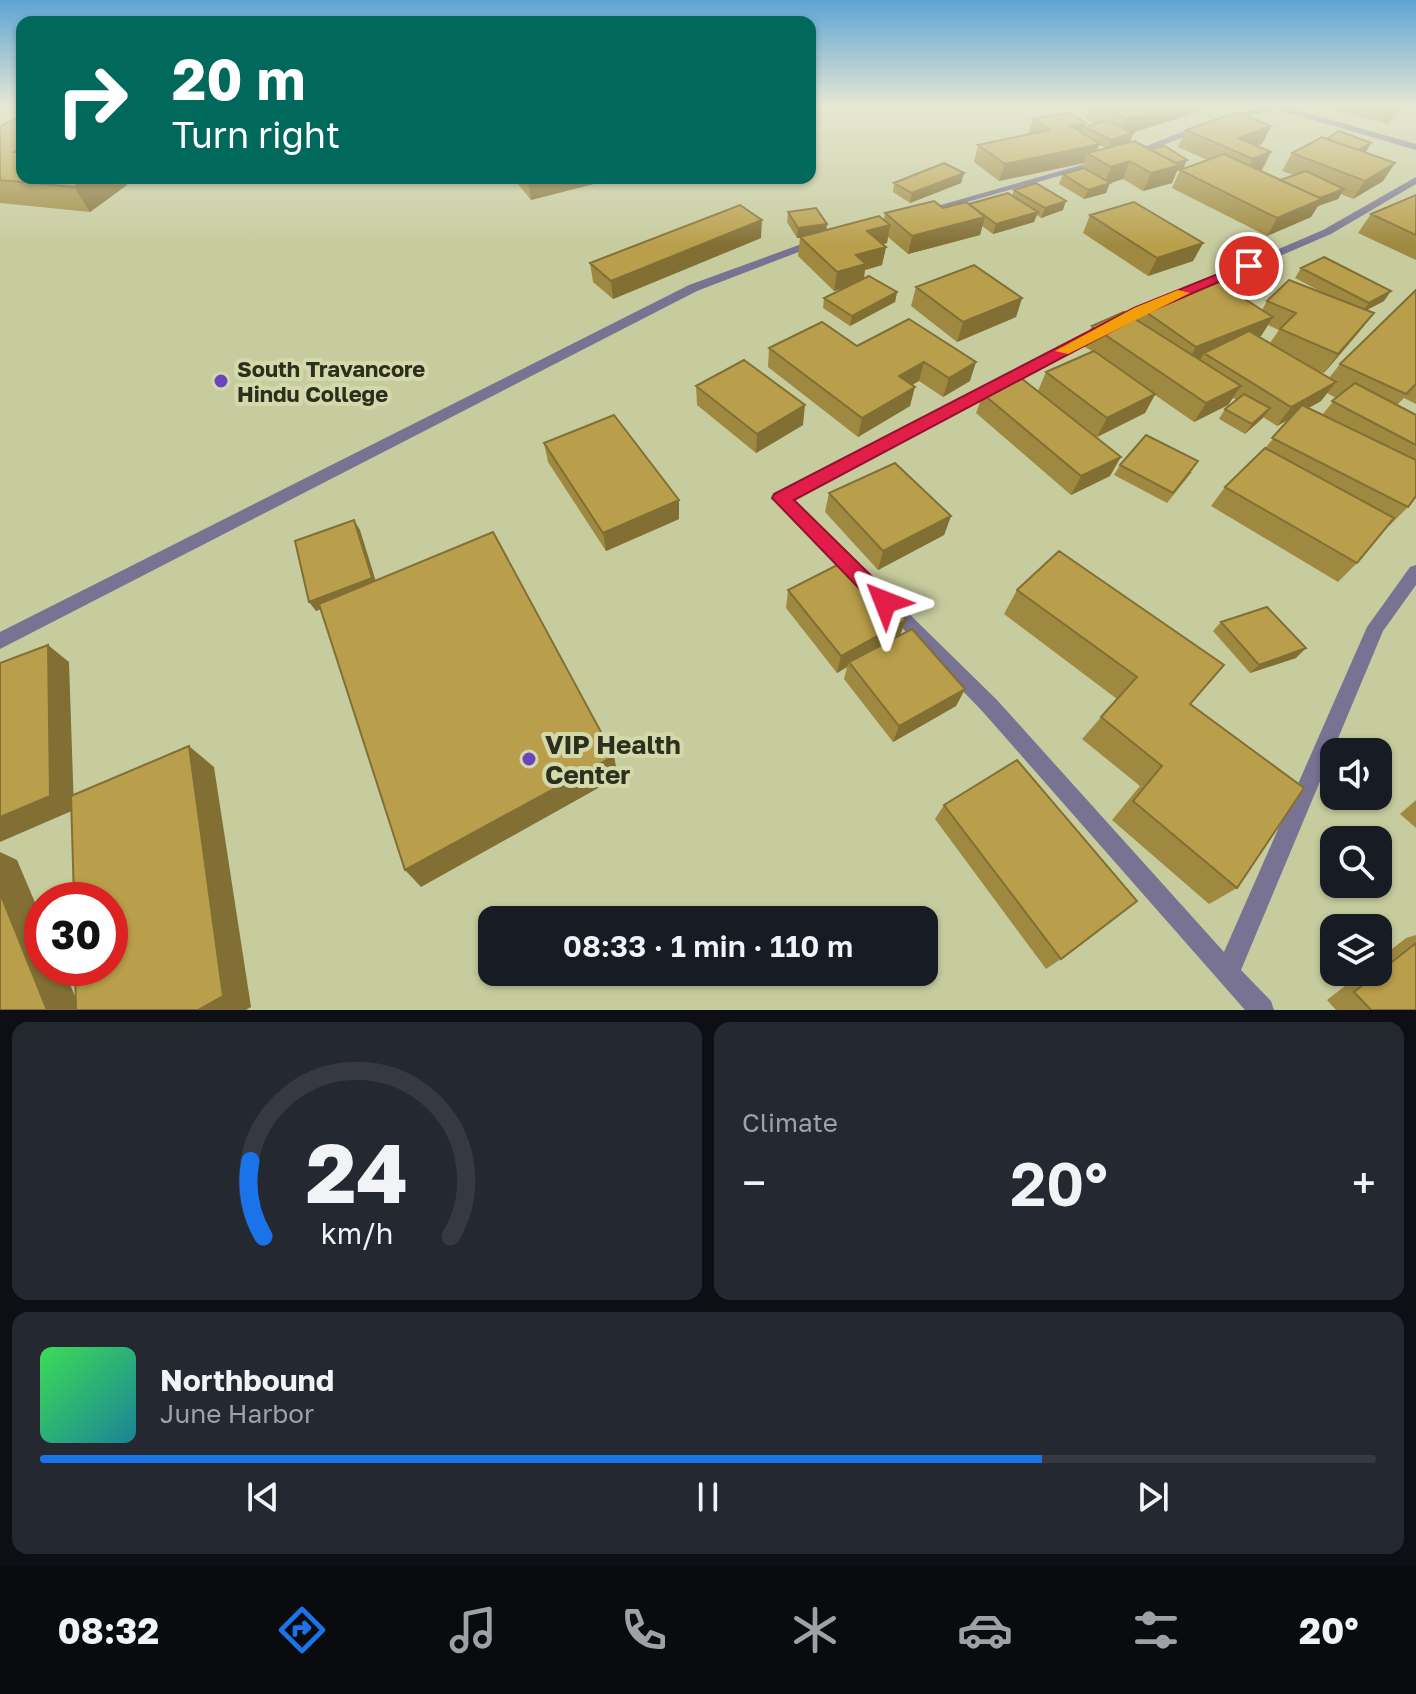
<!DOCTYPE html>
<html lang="en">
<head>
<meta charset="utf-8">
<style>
  :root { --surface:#171b24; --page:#242831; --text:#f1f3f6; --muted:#9ea1a6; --line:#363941; --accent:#1a73e8 }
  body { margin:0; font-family:"Golos Text",sans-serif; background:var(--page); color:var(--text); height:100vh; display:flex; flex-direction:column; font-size:30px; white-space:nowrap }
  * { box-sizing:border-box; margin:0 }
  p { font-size:26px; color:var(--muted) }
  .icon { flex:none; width:44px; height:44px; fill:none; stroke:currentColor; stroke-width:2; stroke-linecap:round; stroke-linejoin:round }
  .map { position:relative; height:1010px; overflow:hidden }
  .panel { display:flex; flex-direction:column; gap:12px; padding:12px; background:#0d0f14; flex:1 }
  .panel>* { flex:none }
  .banner { position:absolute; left:16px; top:16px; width:800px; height:168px; border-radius:16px; box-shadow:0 2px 6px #0004; background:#00695c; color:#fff; overflow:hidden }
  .controls { position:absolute; left:1320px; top:738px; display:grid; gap:16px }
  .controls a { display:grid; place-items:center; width:72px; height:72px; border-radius:16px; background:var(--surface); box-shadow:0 2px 6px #0004; font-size:40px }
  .speed { position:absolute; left:24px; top:882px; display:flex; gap:16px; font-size:40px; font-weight:700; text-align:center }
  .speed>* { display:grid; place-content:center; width:104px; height:104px; border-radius:50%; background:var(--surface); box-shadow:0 2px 6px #0004; line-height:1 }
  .speed .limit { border:12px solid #d22; background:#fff; color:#111 }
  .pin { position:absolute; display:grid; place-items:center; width:68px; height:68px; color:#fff; margin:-34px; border:4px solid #fff; border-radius:50%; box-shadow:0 2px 8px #0007 }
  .me { position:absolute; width:88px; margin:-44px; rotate:315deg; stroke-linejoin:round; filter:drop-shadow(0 0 6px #0008) }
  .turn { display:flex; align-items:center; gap:28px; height:168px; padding:0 24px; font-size:36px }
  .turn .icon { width:104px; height:104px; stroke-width:2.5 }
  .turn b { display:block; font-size:56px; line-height:68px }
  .big { font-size:60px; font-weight:600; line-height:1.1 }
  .panel .tile { flex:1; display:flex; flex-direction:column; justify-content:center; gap:12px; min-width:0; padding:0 28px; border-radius:16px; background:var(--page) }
  .panel .dial { align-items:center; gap:0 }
  .dial svg { height:208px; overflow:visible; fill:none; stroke:var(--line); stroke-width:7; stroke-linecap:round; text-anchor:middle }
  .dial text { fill:var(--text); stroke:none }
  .song { display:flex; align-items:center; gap:24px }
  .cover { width:96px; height:96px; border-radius:12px; background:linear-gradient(135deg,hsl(130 70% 55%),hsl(190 70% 35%)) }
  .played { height:8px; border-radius:4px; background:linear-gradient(90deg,var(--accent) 75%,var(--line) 75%) }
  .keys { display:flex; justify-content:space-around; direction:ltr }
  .heat { display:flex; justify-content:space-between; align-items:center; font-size:44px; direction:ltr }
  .panel .tiles { flex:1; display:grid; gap:12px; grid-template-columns:1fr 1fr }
  .tile:last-child { grid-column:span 2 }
  .trip { position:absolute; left:478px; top:906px; width:460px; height:80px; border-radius:16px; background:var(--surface); box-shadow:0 2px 6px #0004; font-weight:600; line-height:80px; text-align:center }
  .menu { display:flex; height:128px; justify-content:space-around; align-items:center; background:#090b0e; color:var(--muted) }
  .menu .icon { width:56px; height:56px }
  .menu .active { color:var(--accent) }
  .menu b { font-size:36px; color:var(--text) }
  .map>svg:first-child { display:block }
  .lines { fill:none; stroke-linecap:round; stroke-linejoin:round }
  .street { fill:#787393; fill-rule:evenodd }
  .wall { fill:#9f8940; fill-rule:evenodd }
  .shaded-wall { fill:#826f34 }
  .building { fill:#b99f4b; stroke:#826f34; stroke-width:2 }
  .route { fill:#e11d48; stroke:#92132f; stroke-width:2 }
  .slow { fill:#f59e0b }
  .poi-dot { fill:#6a45bd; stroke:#d3d9aa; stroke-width:3 }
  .labels { text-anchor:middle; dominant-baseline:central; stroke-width:8; stroke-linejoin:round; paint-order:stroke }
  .poi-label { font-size:22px; font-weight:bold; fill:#2d2f1d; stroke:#d3d9aa; text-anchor:start }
  .near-poi-label { font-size:26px; font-weight:bold; fill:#2d2f1d; stroke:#d3d9aa; text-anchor:start }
</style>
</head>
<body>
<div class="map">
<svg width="1416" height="1010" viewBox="0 0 1416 1010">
  <rect width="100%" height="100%" fill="#c7cc9e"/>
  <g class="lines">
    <path class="street" d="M 1272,105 L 1287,105 L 1286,107 L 1416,144 L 1416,150 L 1276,109 L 1215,125 L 1132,157 L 1124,155 L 1209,121 Z
      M 1099,160 L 1108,162 L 925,214 L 916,212 Z
      M 1416,177 L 1416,184 L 1331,234 L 1189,295 L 1185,296 L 1179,292 L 1323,230 Z
      M 818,238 L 822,239 L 822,243 L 697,291 L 0,649 L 0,632 L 689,285 Z
      M 1156,300 L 1160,301 L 1160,307 L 792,499 L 865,571 L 868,576 L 865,581 L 859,583 L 853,581 L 773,498 L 775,494 Z
      M 1416,565 L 1416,585 L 1383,631 L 1241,970 L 1271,1001 L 1274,1010 L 1245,1010 L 983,712 L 881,606 L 884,601 L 890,599 L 896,601 L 997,700 L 1224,952 L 1367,627 L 1410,567 Z"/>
  </g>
  <path class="wall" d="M 1091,105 L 1204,105 L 1202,111 L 1132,133 L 1133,133 L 1130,142 L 1183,169 L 1207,160 L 1178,147 L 1186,130 L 1271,126 L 1262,144 L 1256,146 L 1262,170 L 1260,171 L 1280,180 L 1294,175 L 1282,171 L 1292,153 L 1326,139 L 1371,143 L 1364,152 L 1395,163 L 1383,181 L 1353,199 L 1341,194 L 1338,199 L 1318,206 L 1311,217 L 1267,236 L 1172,188 L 1180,170 L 1177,171 L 1172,183 L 1143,191 L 1123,179 L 1109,183 L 1106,193 L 1084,199 L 1059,184 L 1063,174 L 1081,169 L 1084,163 L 999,181 L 974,162 L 978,145 L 1028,135 L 1033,119 L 1085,127 L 1095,124 L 1086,119 ZM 1099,145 L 1106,148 L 1097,150 Z
    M 1337,105 L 1401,105 L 1389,124 L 1334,110 Z
    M 0,127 L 22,178 L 127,185 L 90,212 L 0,203 Z
    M 964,173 L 961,183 L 910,203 L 893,192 L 894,183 Z
    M 513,178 L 617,178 L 531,200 Z
    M 1014,190 L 1063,210 L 1041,218 L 1037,215 L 1034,222 L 993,234 L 982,226 L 980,235 L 908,254 L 888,237 L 887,243 L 883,244 L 886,247 L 882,265 L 865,270 L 864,278 L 897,292 L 895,302 L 850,326 L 823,308 L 824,298 L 844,288 L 834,291 L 798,256 L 800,238 L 797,238 L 787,222 L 788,212 L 827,230 L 884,219 L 885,213 L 943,208 L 1012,196 Z
    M 1416,195 L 1416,260 L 1358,233 L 1371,214 Z
    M 1090,215 L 1203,243 L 1193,261 L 1148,276 L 1083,233 Z
    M 761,238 L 613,299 L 593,282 L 590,263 Z
    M 1301,268 L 1384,301 L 1366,310 L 1374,313 L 1359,332 L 1324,373 L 1315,370 L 1329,378 L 1340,364 L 1416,290 L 1416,404 L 1404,398 L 1397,405 L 1416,415 L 1416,496 L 1408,507 L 1389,526 L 1388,526 L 1357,563 L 1338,582 L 1211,506 L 1225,487 L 1265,448 L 1290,419 L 1277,426 L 1263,417 L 1245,434 L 1219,419 L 1225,409 L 1237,400 L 1233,398 L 1228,405 L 1194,422 L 1155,395 L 1145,413 L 1097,437 L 1038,391 L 1046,372 L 1092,351 L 1083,346 L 1092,326 L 1134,318 L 1139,307 L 1262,310 L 1267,301 L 1327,295 L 1295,278 ZM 1268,325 L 1279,330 L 1270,343 L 1259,337 L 1261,336 ZM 1327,393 L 1336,398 L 1322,415 L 1308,408 L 1321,401 Z
    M 916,287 L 1022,298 L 1016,317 L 957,342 L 911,306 Z
    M 909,319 L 970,381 L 943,397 L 919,381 L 912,385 L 910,406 L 858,437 L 768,367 L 769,348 L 857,346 Z
    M 696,386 L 803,425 L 756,453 L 697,405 Z
    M 983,394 L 1110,476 L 1071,495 L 976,413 Z
    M 544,443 L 679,500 L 679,519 L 606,551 L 548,462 Z
    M 1120,465 L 1192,472 L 1167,503 L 1114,475 Z
    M 829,493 L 951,516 L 944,535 L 878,570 L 825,512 Z
    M 788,590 L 900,635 L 965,689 L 956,706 L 893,742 L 844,679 L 847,667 L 837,673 L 786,608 Z
    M 1017,590 L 1190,704 L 1237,888 L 1209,904 L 1112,820 L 1140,786 L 1082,739 L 1117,699 L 1004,614 Z
    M 1221,622 L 1296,658 L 1250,673 L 1213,631 Z
    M 1416,800 L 1416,828 L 1400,814 Z
    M 944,805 L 1061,959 L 1046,969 L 935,819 Z
    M 1416,935 L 1416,1010 L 1336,1010 L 1327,1000 L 1363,972 L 1378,972 L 1378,960 L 1406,938 Z"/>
  <path class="shaded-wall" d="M 1175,105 L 1204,105 L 1202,111 L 1120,136 L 1127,119 Z
    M 1086,123 L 1080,140 L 1071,126 Z
    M 1271,126 L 1262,144 L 1237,153 L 1238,138 Z
    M 1133,133 L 1130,142 L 1108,149 L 1111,140 Z
    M 1371,143 L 1366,152 L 1347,163 L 1353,154 Z
    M 1100,144 L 1094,157 L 1087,153 L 1084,163 L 999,181 L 1005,164 Z
    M 1271,152 L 1262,170 L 1243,177 L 1253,159 Z
    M 1187,160 L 1183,170 L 1177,171 L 1172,183 L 1143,191 L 1151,173 L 1168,164 Z
    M 1130,161 L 1123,179 L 1104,185 L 1111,167 Z
    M 1395,163 L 1383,181 L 1353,199 L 1365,181 Z
    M 964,173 L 961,183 L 910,203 L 912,193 Z
    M 88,178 L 123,178 L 127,185 L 90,212 L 74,187 Z
    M 527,178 L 617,178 L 531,200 Z
    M 1110,183 L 1106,193 L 1084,199 L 1088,190 Z
    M 1344,189 L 1338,199 L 1318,206 L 1311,217 L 1267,236 L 1277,218 L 1312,201 Z
    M 1066,201 L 1063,210 L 1041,218 L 1045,208 Z
    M 1038,212 L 1034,222 L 993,234 L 996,224 Z
    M 985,217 L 980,235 L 908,254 L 912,236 Z
    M 762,220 L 761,238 L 613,299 L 611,281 Z
    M 827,224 L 826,234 L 797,238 L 798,228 Z
    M 890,225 L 887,243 L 864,249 L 867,231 Z
    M 1203,243 L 1193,261 L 1148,276 L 1157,258 Z
    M 886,247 L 882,265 L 865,270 L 863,282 L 834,291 L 837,272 L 856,255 Z
    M 1391,291 L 1384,301 L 1361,313 L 1369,303 Z
    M 897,292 L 895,302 L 850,326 L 852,316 Z
    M 1022,298 L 1016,317 L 957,342 L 963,322 Z
    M 1374,313 L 1359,332 L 1324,373 L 1338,354 Z
    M 1273,317 L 1261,336 L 1210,356 L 1204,353 L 1200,360 L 1185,366 L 1196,347 Z
    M 924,362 L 919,381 L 894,395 L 899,376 Z
    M 976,362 L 970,381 L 943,397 L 949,378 Z
    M 1336,382 L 1321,401 L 1277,426 L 1291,407 Z
    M 1241,386 L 1228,405 L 1194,422 L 1206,403 Z
    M 915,387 L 910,406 L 858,437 L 862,418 Z
    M 1155,394 L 1145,413 L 1097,437 L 1107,418 Z
    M 805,405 L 803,425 L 756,453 L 757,434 Z
    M 1270,408 L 1263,418 L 1245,434 L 1252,424 Z
    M 1121,457 L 1110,476 L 1071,495 L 1081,476 Z
    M 679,500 L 679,519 L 606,551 L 603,533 Z
    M 951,516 L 944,535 L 878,570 L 883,551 Z
    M 354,520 L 360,530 L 378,588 L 316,611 L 309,602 Z
    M 906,620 L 899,638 L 849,662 L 847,667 L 837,673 L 841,656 Z
    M 48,645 L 69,662 L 74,810 L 0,842 L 0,817 Z
    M 1306,648 L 1296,658 L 1250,673 L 1259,665 Z
    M 965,689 L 956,706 L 893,742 L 899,726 Z
    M 189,746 L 214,767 L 251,1007 L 246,1010 L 198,1010 Z
    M 614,756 L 618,777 L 421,887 L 405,870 Z
    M 0,852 L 17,860 L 42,919 L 42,968 L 63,968 L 81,1010 L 47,1010 L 0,893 Z"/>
  <path class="building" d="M 1097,105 L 1175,105 L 1127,119 Z
    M 1354,105 L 1401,105 L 1394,115 Z
    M 1069,112 L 1086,123 L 1071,126 L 1100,144 L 1005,164 L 978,145 L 1049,130 L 1033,119 Z
    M 1237,112 L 1271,126 L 1238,138 L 1271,152 L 1253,159 L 1186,130 Z
    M 22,115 L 22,147 L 14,152 L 22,152 L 22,178 L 88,178 L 74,187 L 0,180 L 0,127 Z
    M 1106,120 L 1133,133 L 1111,140 L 1085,127 Z
    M 1339,131 L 1371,143 L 1358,150 L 1326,139 Z
    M 1322,137 L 1395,163 L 1365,181 L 1292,153 Z
    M 1134,141 L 1180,165 L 1151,173 L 1130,161 L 1111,167 L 1087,153 Z
    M 1165,146 L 1187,160 L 1175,163 L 1150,149 Z
    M 1224,154 L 1322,199 L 1277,218 L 1180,170 Z
    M 944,163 L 964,173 L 912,193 L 894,183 Z
    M 1084,168 L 1110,183 L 1088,190 L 1063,174 Z
    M 1306,171 L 1344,189 L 1320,198 L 1280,180 Z
    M 1036,183 L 1066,201 L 1045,208 L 1014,190 Z
    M 1008,193 L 1038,212 L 996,224 L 969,204 Z
    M 1416,195 L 1416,235 L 1371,214 Z
    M 934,201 L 943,208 L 966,202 L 985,217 L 912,236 L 885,213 Z
    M 1134,202 L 1203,243 L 1157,258 L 1090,215 Z
    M 740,205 L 762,220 L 611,281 L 590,263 Z
    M 816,208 L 827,224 L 798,228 L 788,212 Z
    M 879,216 L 890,225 L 867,231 L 886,247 L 856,255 L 866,264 L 837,272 L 800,237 Z
    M 1324,257 L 1391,291 L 1369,303 L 1301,268 Z
    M 974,265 L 1022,298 L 963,322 L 916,287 Z
    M 869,276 L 897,292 L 852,316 L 824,298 Z
    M 1215,280 L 1273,317 L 1196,347 L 1139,307 Z
    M 1289,280 L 1374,313 L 1338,354 L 1280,329 L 1296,313 L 1267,301 Z
    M 1416,290 L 1416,384 L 1406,394 L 1340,364 Z
    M 1124,312 L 1241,386 L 1206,403 L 1092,326 Z
    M 909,319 L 976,362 L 949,378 L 924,362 L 899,376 L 915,387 L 862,418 L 769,348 L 822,322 L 857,346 Z
    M 1249,331 L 1336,382 L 1291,407 L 1204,353 Z
    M 1094,351 L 1155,394 L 1107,418 L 1046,372 Z
    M 744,360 L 805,405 L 757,434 L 696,386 Z
    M 1021,378 L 1121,457 L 1081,476 L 983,394 Z
    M 1355,383 L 1416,415 L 1416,445 L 1332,401 Z
    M 1244,394 L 1270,408 L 1252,424 L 1225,409 Z
    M 1302,405 L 1416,460 L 1416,496 L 1408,507 L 1272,438 Z
    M 614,415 L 679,500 L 603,533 L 544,443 Z
    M 1146,435 L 1198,461 L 1173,493 L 1120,465 Z
    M 1265,448 L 1394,518 L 1357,563 L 1225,487 Z
    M 895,463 L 951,516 L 883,551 L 829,493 Z
    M 354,520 L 372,578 L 309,602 L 295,541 Z
    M 493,532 L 614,756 L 405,870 L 319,604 Z
    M 1059,551 L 1224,665 L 1190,704 L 1304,788 L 1237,888 L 1133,801 L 1162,766 L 1101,717 L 1137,677 L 1017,590 Z
    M 851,558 L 906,620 L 841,656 L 788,590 Z
    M 1267,607 L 1306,648 L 1259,665 L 1221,622 Z
    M 912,629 L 965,689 L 899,726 L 849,662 Z
    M 48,645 L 50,796 L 0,817 L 0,663 Z
    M 189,746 L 223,996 L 198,1010 L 76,1010 L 75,968 L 110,968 L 110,900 L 74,900 L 71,796 Z
    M 1017,760 L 1137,901 L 1061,959 L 944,805 Z
    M 0,893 L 47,1010 L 0,1010 Z
    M 1416,943 L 1416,1010 L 1371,1010 L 1354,992 Z"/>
  <linearGradient id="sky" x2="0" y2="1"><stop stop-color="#5da4d5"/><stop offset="0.43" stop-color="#e6e8d3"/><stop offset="1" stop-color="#e6e8d3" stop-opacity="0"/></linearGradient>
  <rect width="1416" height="246" fill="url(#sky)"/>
  <path class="route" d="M 1245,263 L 1256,266 L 1144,314 L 794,500 L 892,596 L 895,602 L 892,608 L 878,608 L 772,498 L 774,494 L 1134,308 Z"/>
  <path class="slow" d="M 1178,290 L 1190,293 L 1068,354 L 1055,351 L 1134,308 Z"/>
  <g class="poi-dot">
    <circle cx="221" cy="381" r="8"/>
    <circle cx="529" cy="759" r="8"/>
  </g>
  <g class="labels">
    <g class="poi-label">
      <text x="237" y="368">South Travancore<tspan x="237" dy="25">Hindu College</tspan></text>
    </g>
    <g class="near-poi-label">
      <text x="545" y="744">VIP Health<tspan x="545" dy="30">Center</tspan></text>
    </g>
  </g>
</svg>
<div class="controls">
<a><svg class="icon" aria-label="sound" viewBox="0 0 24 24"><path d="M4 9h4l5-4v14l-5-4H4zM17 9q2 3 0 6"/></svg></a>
<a><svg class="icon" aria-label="search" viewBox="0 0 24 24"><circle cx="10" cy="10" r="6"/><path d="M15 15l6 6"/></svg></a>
<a><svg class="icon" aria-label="layers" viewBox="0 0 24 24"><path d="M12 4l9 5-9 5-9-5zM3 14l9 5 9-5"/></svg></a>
</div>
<div class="speed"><div class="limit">30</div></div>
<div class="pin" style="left:1249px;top:266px;background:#d93025"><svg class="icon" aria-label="arrive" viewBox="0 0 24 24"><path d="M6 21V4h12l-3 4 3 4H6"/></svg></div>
<svg class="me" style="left:885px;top:602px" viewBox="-20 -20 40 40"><path d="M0-17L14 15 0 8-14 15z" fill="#e11d48" stroke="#fff" stroke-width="4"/></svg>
<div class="trip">08:33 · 1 min · 110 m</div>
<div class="banner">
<div class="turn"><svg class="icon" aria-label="right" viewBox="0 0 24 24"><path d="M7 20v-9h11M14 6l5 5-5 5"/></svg><div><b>20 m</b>Turn right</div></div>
</div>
</div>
<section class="panel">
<div class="tiles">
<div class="tile dial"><svg viewBox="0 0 100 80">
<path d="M14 69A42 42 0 1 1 86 69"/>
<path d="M14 69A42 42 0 0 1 9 40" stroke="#1a73e8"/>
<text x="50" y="56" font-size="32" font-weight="700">24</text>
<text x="50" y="72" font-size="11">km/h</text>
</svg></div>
<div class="tile"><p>Climate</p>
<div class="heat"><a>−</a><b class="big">20°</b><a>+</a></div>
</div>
<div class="tile">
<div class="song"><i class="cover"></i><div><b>Northbound</b><p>June Harbor</p></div></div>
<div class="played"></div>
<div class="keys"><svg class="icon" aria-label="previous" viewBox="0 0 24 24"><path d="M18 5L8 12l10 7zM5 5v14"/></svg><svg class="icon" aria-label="pause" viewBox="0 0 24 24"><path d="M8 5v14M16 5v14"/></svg><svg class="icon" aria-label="next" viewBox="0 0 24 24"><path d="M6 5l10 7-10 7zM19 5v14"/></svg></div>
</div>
</div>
</section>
<nav class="menu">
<b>08:32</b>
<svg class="icon active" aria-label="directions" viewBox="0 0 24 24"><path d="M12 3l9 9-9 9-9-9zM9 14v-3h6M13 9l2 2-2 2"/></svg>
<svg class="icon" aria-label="music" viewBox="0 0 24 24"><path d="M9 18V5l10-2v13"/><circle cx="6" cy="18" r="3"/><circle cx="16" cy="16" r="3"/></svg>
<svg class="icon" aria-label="phone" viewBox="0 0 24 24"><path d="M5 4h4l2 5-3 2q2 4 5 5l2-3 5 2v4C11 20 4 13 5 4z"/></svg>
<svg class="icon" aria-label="climate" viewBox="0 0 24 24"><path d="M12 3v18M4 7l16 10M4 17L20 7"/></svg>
<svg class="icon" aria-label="car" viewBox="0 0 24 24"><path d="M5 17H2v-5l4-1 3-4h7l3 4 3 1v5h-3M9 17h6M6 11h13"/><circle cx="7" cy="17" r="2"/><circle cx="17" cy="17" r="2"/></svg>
<svg class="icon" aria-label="filters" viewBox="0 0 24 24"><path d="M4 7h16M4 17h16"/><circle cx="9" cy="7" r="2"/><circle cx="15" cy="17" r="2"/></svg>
<b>20°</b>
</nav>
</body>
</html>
